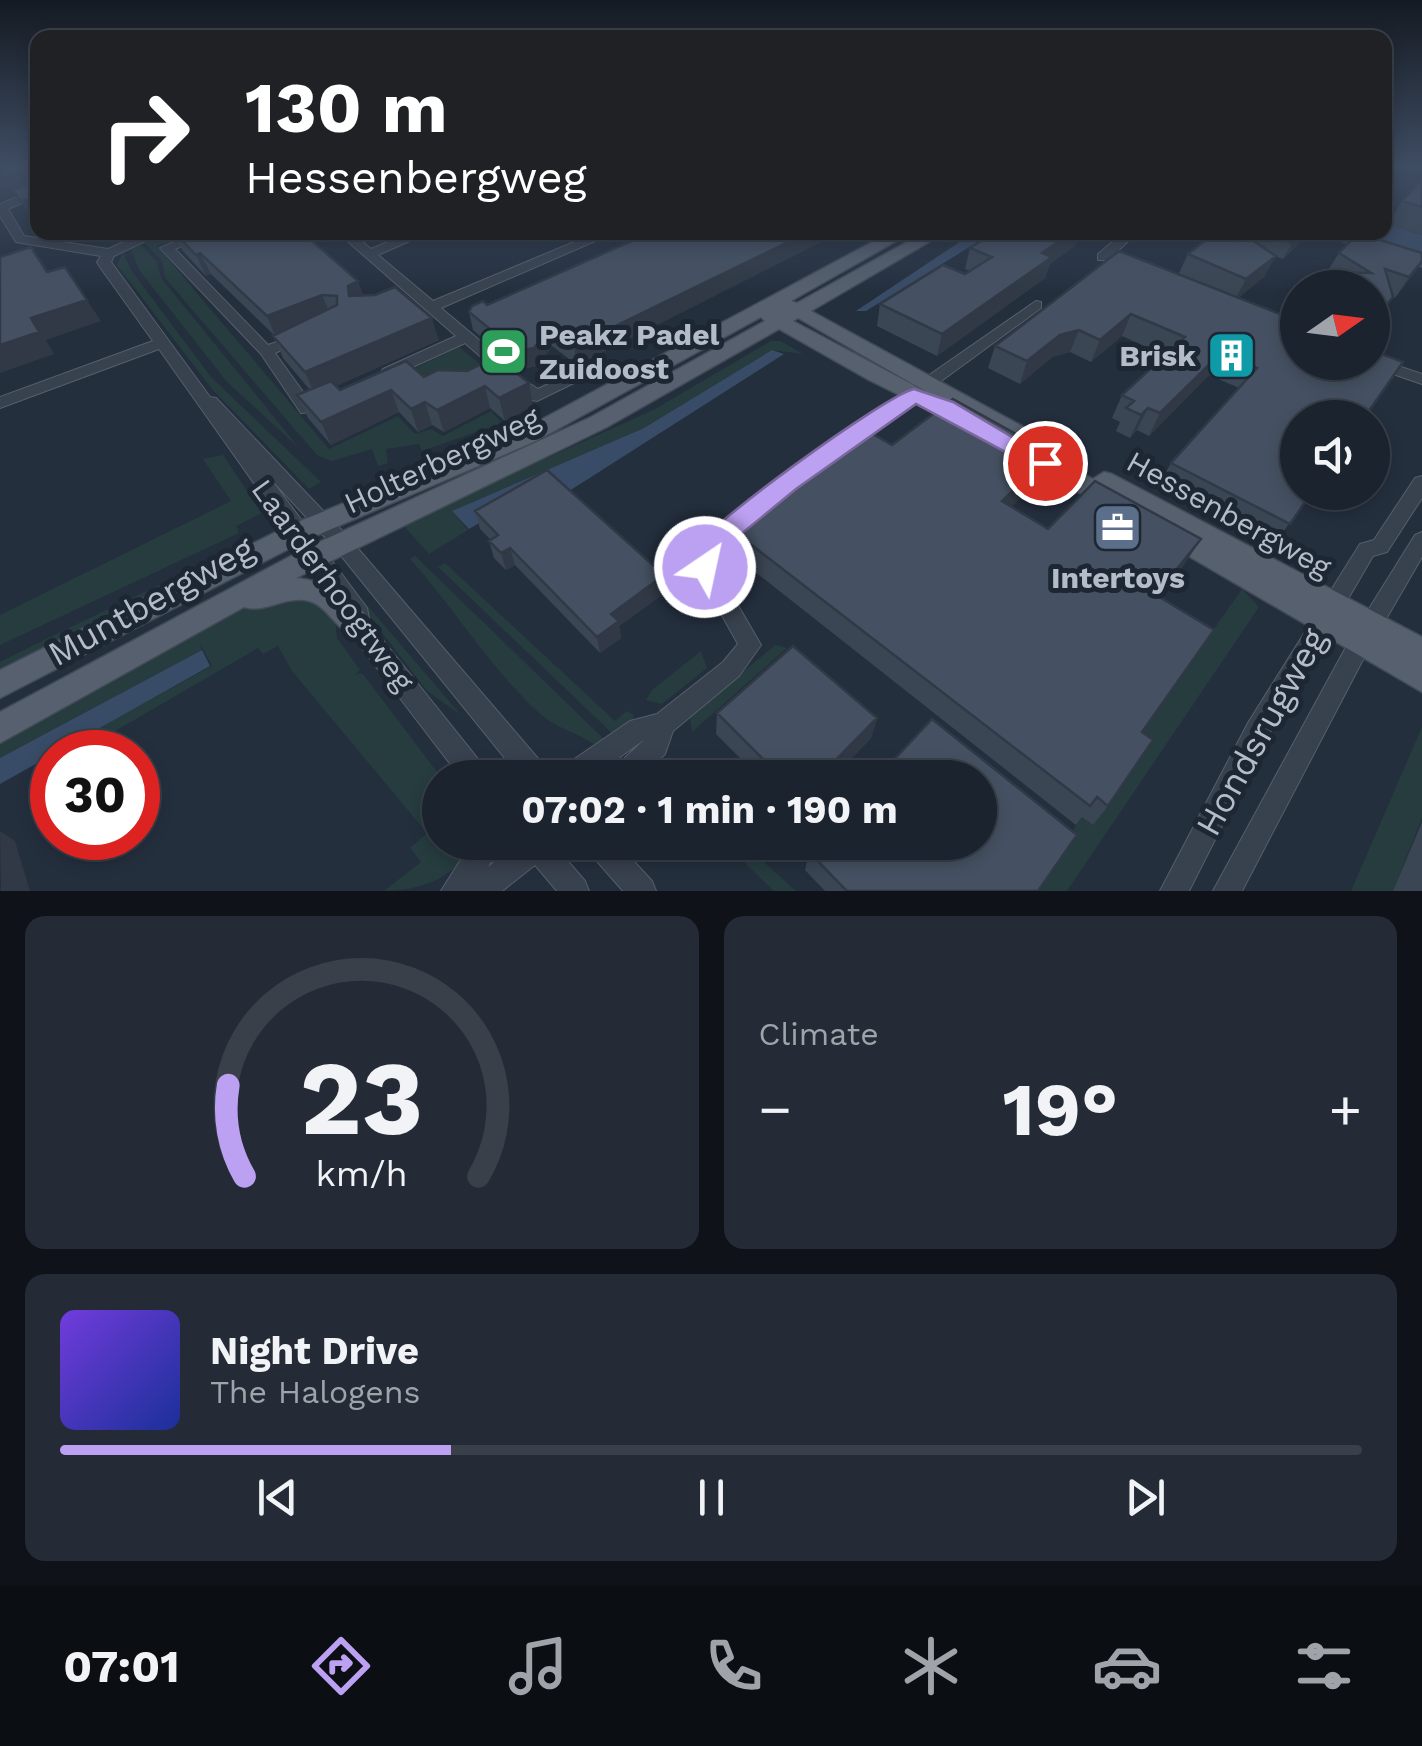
<!DOCTYPE html>
<html lang="en">
<head>
<meta charset="utf-8">
<style>
  :root { --surface:#1b232e; --page:#242b36; --text:#f1f3f6; --muted:#a0a4aa; --line:#39404a; --accent:#bca0f2 }
  body { margin:0; font-family:"Work Sans",sans-serif; background:var(--page); color:var(--text); height:100vh; display:flex; flex-direction:column; font-size:38px; white-space:nowrap }
  * { box-sizing:border-box; margin:0 }
  p { font-size:32px; color:var(--muted) }
  .icon { flex:none; width:55px; height:55px; fill:none; stroke:currentColor; stroke-width:2; stroke-linecap:round; stroke-linejoin:round }
  .map { position:relative; height:891px; overflow:hidden }
  .drawer { display:flex; flex-direction:column; gap:25px; padding:25px; background:#0f1319; flex:1 }
  .drawer>* { flex:none }
  .hud { position:absolute; left:30px; top:30px; width:1362px; height:210px; border-radius:20px; box-shadow:0 5px 15px #0003,0 0 0 2px var(--line); background:#202124; color:#fff; overflow:hidden }
  .needle { width:65px; rotate:76deg }
  .controls { position:absolute; left:1280px; top:270px; display:grid; gap:20px }
  .controls a { display:grid; place-items:center; width:110px; height:110px; border-radius:50%; background:var(--surface); box-shadow:0 5px 15px #0003,0 0 0 2px var(--line); font-size:50px }
  .speed { position:absolute; left:30px; top:730px; display:flex; gap:20px; font-size:50px; font-weight:700; text-align:center }
  .speed>* { display:grid; place-content:center; width:130px; height:130px; border-radius:50%; background:var(--surface); box-shadow:0 5px 15px #0003,0 0 0 2px var(--line); line-height:1 }
  .speed .limit { border:15px solid #d22; background:#fff; color:#111 }
  .pin { position:absolute; display:grid; place-items:center; width:85px; height:85px; color:#fff; margin:-42px; border:5px solid #fff; border-radius:50%; box-shadow:0 2px 10px #0007 }
  .me { position:absolute; width:110px; margin:-55px; rotate:34deg; stroke-linejoin:round; filter:drop-shadow(0 0 8px #0008) }
  .turn { display:flex; align-items:center; gap:35px; height:210px; padding:0 50px; font-size:45px }
  .turn .icon { width:130px; height:130px; stroke-width:2.5 }
  .turn b { display:block; font-size:70px; line-height:85px }
  .big { font-size:75px; font-weight:700; line-height:1.1 }
  .drawer .widget { flex:1; display:flex; flex-direction:column; justify-content:center; gap:15px; min-width:0; padding:0 35px; border-radius:20px; background:var(--page) }
  .drawer .dial { align-items:center; gap:0 }
  .dial svg { height:260px; overflow:visible; fill:none; stroke:var(--line); stroke-width:7; stroke-linecap:round; text-anchor:middle }
  .dial text { fill:var(--text); stroke:none }
  .song { display:flex; align-items:center; gap:30px }
  .cover { width:120px; height:120px; border-radius:15px; background:linear-gradient(135deg,hsl(260 70% 55%),hsl(230 70% 35%)) }
  .played { height:10px; border-radius:5px; background:linear-gradient(90deg,var(--accent) 30%,var(--line) 30%) }
  .keys { display:flex; justify-content:space-around; direction:ltr }
  .heat { display:flex; justify-content:space-between; align-items:center; font-size:55px; direction:ltr }
  .drawer .tiles { flex:1; display:grid; gap:25px; grid-template-columns:1fr 1fr }
  .widget:last-child { grid-column:span 2 }
  .trip { position:absolute; left:422px; top:760px; width:575px; height:100px; border-radius:50px; background:var(--surface); box-shadow:0 5px 15px #0003,0 0 0 2px var(--line); font-weight:700; line-height:100px; text-align:center }
  .tab-bar { display:flex; height:160px; justify-content:space-around; align-items:center; background:#0b0e12; color:var(--muted) }
  .tab-bar .icon { width:70px; height:70px }
  .tab-bar .active { color:var(--accent) }
  .tab-bar b { font-size:45px; color:var(--text) }
  .map>svg:first-child { display:block }
  .green { fill:#263c3f }
  .water { fill:#394c67 }
  .lines { fill:none; stroke-linecap:round; stroke-linejoin:round }
  .minor-casing { stroke:#565f6c; stroke-width:2 }
  .major-casing { stroke:#414a57; stroke-width:3 }
  .minor { fill:#38414e; fill-rule:evenodd }
  .major { fill:#56606e; fill-rule:evenodd }
  .wall { fill:#3b4654 }
  .shaded-wall { fill:#303945 }
  .building { fill:#455162; stroke:#303945; stroke-width:2.5 }
  .route { fill:#bca0f2; stroke:#7a689d; stroke-width:2.5 }
  .labels { text-anchor:middle; dominant-baseline:central; stroke-width:10; stroke-linejoin:round; paint-order:stroke }
  .poi-label { font-size:30px; font-weight:bold; fill:#b4bcc9; stroke:#1d2633; text-anchor:start }
  .street-label { font-size:30px; fill:#b4bcc9; stroke:#1d2633 }
  .near-street-label { font-size:35px; fill:#b4bcc9; stroke:#1d2633 }
</style>
</head>
<body>
<div class="map">
<svg width="1422" height="891" viewBox="0 0 1422 891">
  <rect width="100%" height="100%" fill="#242f3e"/>
  <path class="green" d="M 173,233 L 197,233 L 157,246 L 329,449 L 398,416 L 415,434 L 431,429 L 443,436 L 491,411 L 502,423 L 422,451 L 419,444 L 386,449 L 388,463 L 378,466 L 372,449 L 332,461 L 317,455 L 165,278 L 162,261 L 144,242 Z
    M 140,244 L 156,261 L 162,279 L 300,449 L 227,382 L 139,270 L 131,249 Z
    M 123,253 L 131,270 L 211,377 L 321,482 L 309,489 L 212,389 L 117,265 Z
    M 771,341 L 781,341 L 803,354 L 772,350 L 644,428 L 452,511 L 468,530 L 429,554 L 402,524 L 655,409 Z
    M 459,347 L 498,378 L 464,393 L 407,372 Z
    M 223,455 L 262,513 L 236,526 L 239,533 L 0,645 L 0,615 L 231,501 L 203,459 Z
    M 253,539 L 148,599 L 0,668 L 0,662 C 84,619 169,582 253,539 Z
    M 415,556 L 609,744 L 599,748 C 581,733 556,729 539,713 C 489,667 455,609 410,559 Z
    M 445,563 L 615,721 L 627,711 L 634,715 L 630,729 L 617,738 L 438,567 Z
    M 1242,589 L 1259,607 L 1067,891 L 1030,891 Z
    M 310,595 L 335,620 L 337,638 L 360,670 L 354,675 L 362,673 L 441,777 L 440,842 L 471,843 C 460,878 417,891 384,891 L 421,862 L 410,848 L 427,833 L 292,671 L 278,646 L 263,654 L 258,648 L 79,752 L 54,752 L 212,666 L 200,644 L 202,650 L 0,758 L 0,743 L 246,607 Z
    M 361,598 L 461,715 L 427,691 L 357,600 Z
    M 775,645 L 787,648 L 692,732 L 690,717 Z
    M 701,651 L 707,668 L 662,704 L 646,700 L 652,690 Z
    M 1422,727 L 1422,818 L 1393,891 L 1351,891 Z
    M 724,843 L 743,843 L 796,891 L 774,891 Z"/>
  <path class="water" d="M 1385,223 L 1422,235 L 1422,268 L 1312,233 L 1385,232 Z
    M 973,233 L 992,233 L 866,311 L 856,311 Z
    M 772,350 L 784,354 L 566,493 L 552,480 L 469,529 L 452,511 L 644,428 Z
    M 202,650 L 210,666 L 0,784 L 0,758 Z"/>
  <g class="lines">
    <defs>
      <path id="minor" d="M 38,188 L 38,196 L 8,209 L 24,236 L 108,249 L 146,232 L 164,232 L 114,256 L 111,262 L 210,397 L 216,398 L 348,537 L 547,769 L 550,778 L 521,778 L 334,547 L 270,478 L 367,608 L 370,624 L 486,769 L 489,778 L 461,778 L 351,634 L 348,616 L 159,349 L 0,408 L 0,397 L 153,341 L 100,267 L 97,262 L 101,256 L 16,242 L 0,216 L 0,204 Z
        M 198,232 L 218,232 L 175,249 L 268,345 L 297,335 L 304,339 L 275,353 L 311,403 L 317,404 L 319,408 L 317,412 L 301,413 L 261,354 L 160,248 Z
        M 337,232 L 351,232 L 371,249 L 412,232 L 430,232 L 378,255 L 433,301 L 598,232 L 616,232 L 441,308 L 516,371 L 518,374 L 510,379 L 504,377 L 465,343 L 395,375 L 383,375 L 381,372 L 383,369 L 456,336 Z
        M 1124,232 L 1138,232 L 1108,260 L 1098,260 L 1098,254 Z
        M 1036,301 L 1041,302 L 1041,308 L 795,488 L 715,551 L 715,566 L 761,645 L 739,676 L 673,731 L 665,754 L 641,778 L 610,778 L 613,769 L 645,739 L 591,778 L 557,778 L 560,769 L 630,721 L 657,714 L 723,662 L 738,644 L 695,567 L 693,555 L 701,541 L 781,478 Z
        M 1372,357 L 1422,374 L 1422,384 L 1367,365 L 1365,362 L 1372,362 Z
        M 580,369 L 588,374 L 586,377 L 537,401 L 531,400 L 513,383 L 521,378 L 538,389 Z
        M 1422,476 L 1422,498 L 1387,552 L 1373,556 L 1266,739 L 1189,891 L 1160,891 L 1248,723 L 1360,544 L 1374,540 L 1415,478 Z
        M 1422,532 L 1422,557 L 1368,650 L 1242,891 L 1213,891 L 1352,636 L 1415,535 Z
        M 472,842 L 502,842 L 488,867 L 520,842 L 555,842 L 554,845 L 585,881 L 589,891 L 557,891 L 535,865 L 502,891 L 441,891 Z
        M 584,842 L 616,842 L 652,881 L 656,891 L 623,891 L 588,851 Z"/>
      <path id="major" d="M 891,232 L 912,232 L 791,301 L 797,303 L 925,232 L 946,232 L 811,311 L 1053,443 L 1056,448 L 1049,455 L 1093,479 L 1104,472 L 1112,474 L 1422,637 L 1422,692 L 1161,540 L 1157,533 L 1166,525 L 1128,504 L 1116,512 L 1107,509 L 1014,455 L 1011,450 L 1019,443 L 979,420 L 968,427 L 960,425 L 869,380 L 779,329 L 607,427 L 296,578 C 327,581 359,598 373,627 L 369,635 C 341,645 332,607 309,601 C 286,595 265,614 244,607 L 0,743 L 0,712 L 304,549 L 591,417 L 765,321 L 761,317 L 536,441 L 306,540 L 0,698 L 0,670 L 288,526 L 520,431 ZM 798,318 L 934,396 L 793,321 Z"/>
    </defs>
    <use href="#minor" class="minor-casing"/>
    <use href="#major" class="major-casing"/>
    <use href="#minor" class="minor"/>
    <use href="#major" class="major"/>
  </g>
  <path class="wall" d="M 1422,180 L 1422,235 L 1388,224 L 1402,201 Z
    M 173,232 L 302,232 L 363,296 L 439,340 L 336,386 L 340,390 L 467,371 L 533,406 L 505,421 L 490,408 L 444,432 L 432,425 L 418,432 L 399,412 L 331,445 L 308,418 L 297,395 L 310,390 L 283,358 L 274,335 L 211,274 L 206,276 L 182,250 Z
    M 652,232 L 841,232 L 577,365 L 552,346 L 538,366 L 520,369 L 473,330 L 469,312 Z
    M 1225,232 L 1308,232 L 1304,239 L 1283,259 L 1275,256 L 1264,277 L 1238,298 L 1286,316 L 1298,296 L 1298,362 L 1312,492 L 1273,546 L 1158,486 L 1171,463 L 1239,388 L 1209,375 L 1149,436 L 1137,430 L 1130,438 L 1116,431 L 1120,422 L 1112,418 L 1122,395 L 1165,355 L 1122,336 L 1091,362 L 1070,352 L 1052,357 L 1020,384 L 988,368 L 995,346 L 1178,275 L 1188,254 L 1223,237 Z
    M 1076,245 L 1050,264 L 1045,278 L 937,356 L 877,326 L 880,304 L 965,274 L 971,271 L 965,269 L 970,248 Z
    M 1339,253 L 1422,262 L 1395,298 L 1393,297 L 1372,326 L 1372,288 L 1327,272 Z
    M 892,445 L 1052,454 L 1043,477 L 1011,507 L 1048,529 L 1186,562 L 1159,597 L 1142,732 L 1108,806 L 1093,825 L 1082,817 L 1076,825 L 735,556 L 736,533 Z
    M 475,511 L 666,592 L 619,626 L 621,638 L 600,653 L 515,565 L 506,570 L 494,558 L 489,541 L 491,540 L 480,529 Z
    M 717,713 L 877,718 L 871,738 L 833,778 L 760,778 L 716,734 Z
    M 1422,822 L 1422,891 L 1393,891 Z
    M 809,852 L 1038,891 L 825,891 L 805,870 Z"/>
  <path class="shaded-wall" d="M 31,169 L 38,180 L 15,194 L 4,177 Z
    M 1,171 L 11,188 L 0,191 Z
    M 38,197 L 38,216 L 31,218 L 21,201 Z
    M 809,232 L 841,232 L 577,365 L 574,346 Z
    M 1072,232 L 1080,232 L 1076,245 L 1050,264 L 1045,278 L 937,356 L 942,334 L 1042,253 Z
    M 1303,232 L 1308,232 L 1304,239 L 1283,259 L 1292,243 Z
    M 200,253 L 211,274 L 206,276 L 196,255 Z
    M 1276,256 L 1264,277 L 1235,300 L 1246,279 Z
    M 1422,262 L 1413,275 L 1395,298 L 1409,277 Z
    M 358,281 L 366,302 L 349,296 L 348,286 Z
    M 322,295 L 331,316 L 276,338 L 267,316 Z
    M 87,300 L 101,321 L 46,340 L 54,354 L 0,373 L 0,345 L 31,318 Z
    M 1131,314 L 1122,336 L 1091,362 L 1100,340 Z
    M 432,318 L 439,340 L 315,395 L 305,372 Z
    M 549,328 L 552,346 L 538,366 L 520,369 L 517,351 Z
    M 1079,330 L 1070,352 L 1052,357 L 1020,384 L 1027,361 L 1060,335 Z
    M 1221,353 L 1209,375 L 1149,436 L 1160,413 Z
    M 529,383 L 533,406 L 505,421 L 499,398 Z
    M 485,386 L 490,408 L 444,432 L 437,410 Z
    M 391,390 L 399,412 L 331,445 L 321,422 Z
    M 425,402 L 432,425 L 418,432 L 411,409 Z
    M 1148,408 L 1137,430 L 1130,438 L 1141,415 Z
    M 1052,454 L 1043,477 L 993,524 L 1002,501 Z
    M 1201,539 L 1186,562 L 1142,618 L 1156,595 Z
    M 510,548 L 515,565 L 506,570 L 501,553 Z
    M 664,575 L 666,592 L 619,626 L 621,638 L 600,653 L 597,637 L 611,614 Z
    M 877,718 L 871,738 L 833,778 L 818,778 Z
    M 0,831 L 15,841 L 30,891 L 1,891 Z"/>
  <path class="building" d="M 0,168 L 38,168 L 38,197 L 21,201 L 13,190 L 29,183 L 31,169 L 4,177 L 0,172 Z
    M 1422,180 L 1422,207 L 1402,201 Z
    M 174,232 L 302,232 L 358,281 L 348,286 L 349,296 L 375,295 L 395,287 L 432,318 L 305,372 L 273,336 L 337,305 L 337,296 L 322,295 L 267,316 L 200,253 L 196,255 Z
    M 652,232 L 809,232 L 574,346 L 549,328 L 534,348 L 517,351 L 469,312 L 472,306 L 483,301 L 487,305 Z
    M 995,232 L 1072,232 L 1042,253 L 1052,257 L 942,334 L 880,304 L 943,265 L 965,274 L 992,257 L 970,248 Z
    M 1233,232 L 1240,232 L 1276,256 L 1246,279 L 1188,254 L 1213,234 L 1233,241 Z
    M 1260,232 L 1303,232 L 1292,243 Z
    M 1358,233 L 1422,253 L 1422,261 L 1409,277 L 1385,269 L 1393,297 L 1372,322 L 1372,288 L 1305,288 L 1321,272 L 1371,273 L 1339,253 Z
    M 31,247 L 47,272 L 65,267 L 87,300 L 31,318 L 39,332 L 0,345 L 0,257 Z
    M 1119,251 L 1298,321 L 1298,362 L 1372,362 L 1372,350 L 1403,362 L 1364,418 L 1298,418 L 1298,492 L 1312,492 L 1290,524 L 1171,463 L 1257,368 L 1221,353 L 1160,413 L 1148,408 L 1141,415 L 1126,408 L 1134,401 L 1122,395 L 1185,337 L 1131,314 L 1100,340 L 1079,330 L 1060,335 L 1027,361 L 995,346 Z
    M 496,357 L 529,383 L 499,398 L 485,386 L 437,410 L 425,402 L 411,409 L 391,390 L 321,422 L 297,395 L 331,381 L 340,390 L 406,361 L 424,377 L 438,370 L 467,371 Z
    M 953,399 L 1052,454 L 1002,501 L 1048,529 L 1095,481 L 1201,539 L 1156,595 L 1214,630 L 1142,732 L 1153,740 L 1108,806 L 1097,797 L 1090,806 L 736,533 L 871,433 L 892,445 Z
    M 547,470 L 664,575 L 611,614 L 619,621 L 597,637 L 510,548 L 501,553 L 489,541 L 498,535 L 475,511 Z
    M 793,646 L 877,718 L 818,778 L 782,778 L 717,713 Z
    M 932,719 L 1077,835 L 1038,891 L 847,891 L 809,852 L 818,842 L 980,842 L 980,778 L 877,778 Z"/>
  <linearGradient id="sky" x2="0" y2="1"><stop stop-color="#141a22"/><stop offset="0.57" stop-color="#3f4d63"/><stop offset="1" stop-color="#3f4d63" stop-opacity="0"/></linearGradient>
  <rect width="1422" height="293" fill="url(#sky)"/>
  <path class="route" d="M 914,389 L 953,402 L 1056,463 L 1053,469 L 1037,469 L 916,404 L 796,489 L 718,553 L 715,574 L 696,574 L 689,554 C 703,528 884,396 914,389 Z"/>
  <defs>
    <symbol id="stadium-square" viewBox="-11 -11 22 22"><rect x="-9" y="-9" width="18" height="18" rx="4" fill="#2e9e5b" stroke="#1d2633"/><path d="M0-5a6.5 5 0 1 0 0 10a6.5 5 0 1 0 0-10ZM-3.5-1.8h7v3.6h-7Z" fill="#fff"/></symbol>
    <symbol id="building-square" viewBox="-11 -11 22 22"><rect x="-9" y="-9" width="18" height="18" rx="4" fill="#0f9aa8" stroke="#1d2633"/><path d="M-4-6H4V6H1V3H-1V6H-4ZM-2.5-4.3h1.7v1.8h-1.7ZM.8-4.3h1.7v1.8H.8ZM-2.5-1h1.7V.8h-1.7ZM.8-1h1.7V.8H.8Z" fill="#fff"/></symbol>
    <symbol id="office-square" viewBox="-11 -11 22 22"><rect x="-9" y="-9" width="18" height="18" rx="4" fill="#5c6f8a" stroke="#1d2633"/><path d="M-6-3h4V-5.5h4V-3h4V5H-6ZM-1-4.5V-3h2v-1.5ZM-6 0V1H6V0Z" fill="#fff"/></symbol>
  </defs>
  <g fill-rule="evenodd">
    <use href="#stadium-square" x="476" y="324" width="55" height="55"/>
    <use href="#building-square" x="1204" y="328" width="55" height="55"/>
    <use href="#office-square" x="1090" y="500" width="55" height="55"/>
  </g>
  <g class="labels">
    <g class="poi-label">
      <text x="539" y="334">Peakz Padel<tspan x="539" dy="34">Zuidoost</tspan></text>
      <text x="1196" y="355" text-anchor="end">Brisk</text>
      <text x="1118" y="577" text-anchor="middle">Intertoys</text>
    </g>
    <g class="street-label">
      <text transform="translate(442 460) rotate(-25)">Holterbergweg</text>
      <text transform="translate(1229 514) rotate(29)">Hessenbergweg</text>
      <text transform="translate(333 585) rotate(54)">Laarderhoogtweg</text>
    </g>
    <g class="near-street-label">
      <text transform="translate(151 601) rotate(-29)">Muntbergweg</text>
      <text transform="translate(1261 732) rotate(-61)">Hondsrugweg</text>
    </g>
  </g>
</svg>
<div class="controls">
<a><svg class="needle" viewBox="-14 -14 28 28"><path d="M0-13l5 13h-10z" fill="#e53935"/><path d="M0 13l5-13h-10z" fill="#a0a4aa"/></svg></a>
<a><svg class="icon" aria-label="sound" viewBox="0 0 24 24"><path d="M4 9h4l5-4v14l-5-4H4zM17 9q2 3 0 6"/></svg></a>
</div>
<div class="speed"><div class="limit">30</div></div>
<div class="pin" style="left:1045px;top:463px;background:#d93025"><svg class="icon" aria-label="arrive" viewBox="0 0 24 24"><path d="M6 21V4h12l-3 4 3 4H6"/></svg></div>
<svg class="me" style="left:705px;top:567px" viewBox="-20 -20 40 40"><circle r="17" fill="#bca0f2" stroke="#fff" stroke-width="3"/><path d="M0-11L8 9 0 5-8 9z" fill="#fff"/></svg>
<div class="trip">07:02 · 1 min · 190 m</div>
<div class="hud">
<div class="turn"><svg class="icon" aria-label="right" viewBox="0 0 24 24"><path d="M7 20v-9h11M14 6l5 5-5 5"/></svg><div><b>130 m</b>Hessenbergweg</div></div>
</div>
</div>
<section class="drawer">
<div class="tiles">
<div class="widget dial"><svg viewBox="0 0 100 80">
<path d="M14 69A42 42 0 1 1 86 69"/>
<path d="M14 69A42 42 0 0 1 9 41" stroke="#bca0f2"/>
<text x="50" y="56" font-size="32" font-weight="700">23</text>
<text x="50" y="72" font-size="11">km/h</text>
</svg></div>
<div class="widget"><p>Climate</p>
<div class="heat"><a>−</a><b class="big">19°</b><a>+</a></div>
</div>
<div class="widget">
<div class="song"><i class="cover"></i><div><b>Night Drive</b><p>The Halogens</p></div></div>
<div class="played"></div>
<div class="keys"><svg class="icon" aria-label="previous" viewBox="0 0 24 24"><path d="M18 5L8 12l10 7zM5 5v14"/></svg><svg class="icon" aria-label="pause" viewBox="0 0 24 24"><path d="M8 5v14M16 5v14"/></svg><svg class="icon" aria-label="next" viewBox="0 0 24 24"><path d="M6 5l10 7-10 7zM19 5v14"/></svg></div>
</div>
</div>
</section>
<nav class="tab-bar">
<b>07:01</b>
<svg class="icon active" aria-label="directions" viewBox="0 0 24 24"><path d="M12 3l9 9-9 9-9-9zM9 14v-3h6M13 9l2 2-2 2"/></svg>
<svg class="icon" aria-label="music" viewBox="0 0 24 24"><path d="M9 18V5l10-2v13"/><circle cx="6" cy="18" r="3"/><circle cx="16" cy="16" r="3"/></svg>
<svg class="icon" aria-label="phone" viewBox="0 0 24 24"><path d="M5 4h4l2 5-3 2q2 4 5 5l2-3 5 2v4C11 20 4 13 5 4z"/></svg>
<svg class="icon" aria-label="climate" viewBox="0 0 24 24"><path d="M12 3v18M4 7l16 10M4 17L20 7"/></svg>
<svg class="icon" aria-label="car" viewBox="0 0 24 24"><path d="M5 17H2v-5l4-1 3-4h7l3 4 3 1v5h-3M9 17h6M6 11h13"/><circle cx="7" cy="17" r="2"/><circle cx="17" cy="17" r="2"/></svg>
<svg class="icon" aria-label="filters" viewBox="0 0 24 24"><path d="M4 7h16M4 17h16"/><circle cx="9" cy="7" r="2"/><circle cx="15" cy="17" r="2"/></svg>
</nav>
</body>
</html>
